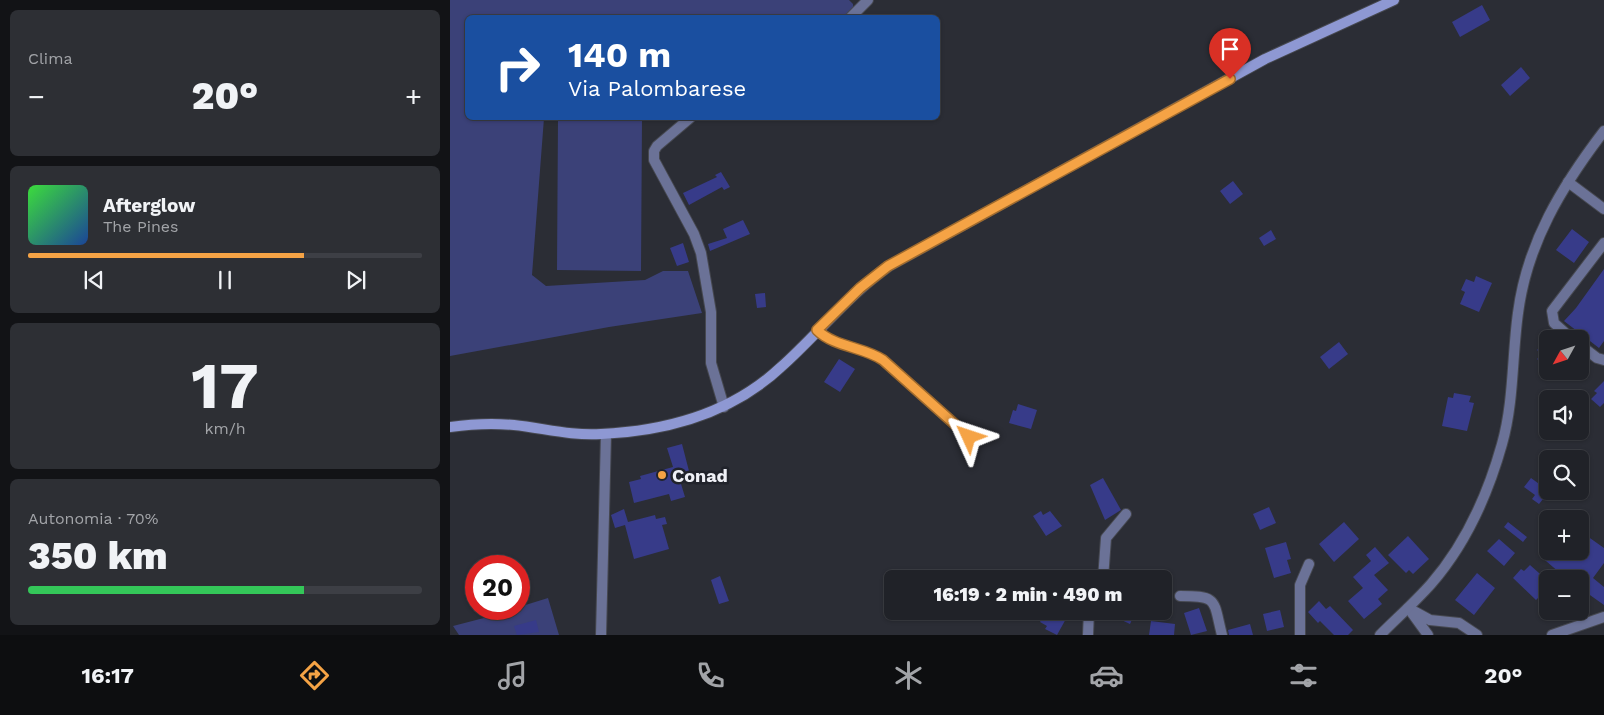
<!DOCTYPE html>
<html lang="it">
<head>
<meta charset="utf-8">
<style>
  :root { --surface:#202228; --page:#2d2f34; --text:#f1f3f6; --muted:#a2a4a8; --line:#3d3f45; --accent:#f5a345 }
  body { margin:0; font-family:"Work Sans",sans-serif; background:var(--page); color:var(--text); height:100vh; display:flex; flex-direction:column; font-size:19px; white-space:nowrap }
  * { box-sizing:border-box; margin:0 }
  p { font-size:16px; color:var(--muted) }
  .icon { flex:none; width:28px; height:28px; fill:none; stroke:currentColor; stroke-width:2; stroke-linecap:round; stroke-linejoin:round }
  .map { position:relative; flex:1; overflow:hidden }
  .side { display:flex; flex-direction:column; gap:10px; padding:10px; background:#121316; width:450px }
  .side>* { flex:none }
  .top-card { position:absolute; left:15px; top:15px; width:475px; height:105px; border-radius:8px; box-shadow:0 1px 4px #0004,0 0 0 1px var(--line); background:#1a4fa0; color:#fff; overflow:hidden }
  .needle { width:32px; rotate:230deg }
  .controls { position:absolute; left:1089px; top:330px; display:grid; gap:10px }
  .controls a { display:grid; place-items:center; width:50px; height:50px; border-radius:8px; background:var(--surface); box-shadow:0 1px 4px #0004,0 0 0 1px var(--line); font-size:25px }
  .speed { position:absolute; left:15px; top:555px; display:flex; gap:10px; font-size:25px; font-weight:700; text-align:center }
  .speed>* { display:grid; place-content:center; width:65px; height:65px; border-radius:50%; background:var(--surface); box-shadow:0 1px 4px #0004,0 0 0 1px var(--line); line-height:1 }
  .speed .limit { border:8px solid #d22; background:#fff; color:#111 }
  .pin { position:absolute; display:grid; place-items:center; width:42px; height:42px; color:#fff; margin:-51px -21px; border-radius:50% 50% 50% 0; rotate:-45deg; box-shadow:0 0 5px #0007 }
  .pin .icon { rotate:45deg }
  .me { position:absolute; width:55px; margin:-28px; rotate:312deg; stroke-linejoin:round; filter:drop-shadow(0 0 4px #0008) }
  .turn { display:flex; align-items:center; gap:18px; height:105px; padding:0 20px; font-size:22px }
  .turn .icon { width:65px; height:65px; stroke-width:2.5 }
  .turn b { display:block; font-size:35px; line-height:42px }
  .big { font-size:38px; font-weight:800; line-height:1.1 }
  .side .tile { flex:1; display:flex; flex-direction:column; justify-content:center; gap:8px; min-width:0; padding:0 18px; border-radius:8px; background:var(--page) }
  .side .dial { align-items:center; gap:0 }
  .dial b { font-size:65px; line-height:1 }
  .song { display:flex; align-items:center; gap:15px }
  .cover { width:60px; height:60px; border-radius:8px; background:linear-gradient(135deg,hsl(120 70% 55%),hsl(220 70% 35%)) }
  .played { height:5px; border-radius:2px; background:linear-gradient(90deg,var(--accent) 70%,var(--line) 70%) }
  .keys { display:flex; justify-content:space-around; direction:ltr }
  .heat { display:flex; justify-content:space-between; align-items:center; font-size:28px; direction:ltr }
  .charge { height:8px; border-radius:4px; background:linear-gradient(90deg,#34c759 70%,var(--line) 0) }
  .trip { position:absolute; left:434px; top:570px; width:288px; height:50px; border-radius:8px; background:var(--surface); box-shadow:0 1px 4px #0004,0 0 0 1px var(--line); font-weight:800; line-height:50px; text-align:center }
  .tab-bar { display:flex; height:80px; justify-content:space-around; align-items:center; background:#0d0e10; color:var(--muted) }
  .tab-bar .icon { width:35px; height:35px }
  .tab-bar .on { color:var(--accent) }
  .tab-bar b { font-size:22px; color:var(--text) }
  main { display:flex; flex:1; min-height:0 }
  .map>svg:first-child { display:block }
  .green { fill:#3b4178 }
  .building { fill:#373b89 }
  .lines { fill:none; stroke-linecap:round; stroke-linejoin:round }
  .service-casing { stroke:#464850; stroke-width:8 }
  .minor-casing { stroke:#464850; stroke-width:12 }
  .tertiary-casing { stroke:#464850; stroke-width:12 }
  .secondary-casing { stroke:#464850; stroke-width:12 }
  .service { stroke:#6b7297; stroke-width:5.5 }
  .minor { stroke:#6b7297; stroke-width:10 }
  .tertiary { stroke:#6b7297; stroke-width:10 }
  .secondary { stroke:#8e98d3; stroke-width:10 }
  .route-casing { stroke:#9f6a2d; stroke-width:12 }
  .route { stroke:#f5a345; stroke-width:9 }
  .poi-dot { fill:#f5a345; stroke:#21232b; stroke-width:2 }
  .labels { text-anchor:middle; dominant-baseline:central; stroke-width:5; stroke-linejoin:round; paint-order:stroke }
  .poi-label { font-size:18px; font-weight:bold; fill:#eff0f6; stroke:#21232b; text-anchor:start }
</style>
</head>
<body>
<main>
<section class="side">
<div class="tile"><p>Clima</p>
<div class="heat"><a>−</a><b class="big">20°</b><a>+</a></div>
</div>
<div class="tile">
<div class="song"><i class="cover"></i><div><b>Afterglow</b><p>The Pines</p></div></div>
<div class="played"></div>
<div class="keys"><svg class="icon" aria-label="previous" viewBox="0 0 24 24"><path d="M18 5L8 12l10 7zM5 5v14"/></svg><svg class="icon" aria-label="pause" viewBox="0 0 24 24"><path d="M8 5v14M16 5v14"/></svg><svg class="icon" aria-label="next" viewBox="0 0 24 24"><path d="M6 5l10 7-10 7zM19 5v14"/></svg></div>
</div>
<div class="tile dial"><b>17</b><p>km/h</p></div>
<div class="tile"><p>Autonomia · 70%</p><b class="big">350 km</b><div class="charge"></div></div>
</section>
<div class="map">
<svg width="1154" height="635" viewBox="0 0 1154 635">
  <rect width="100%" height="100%" fill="#2b2d35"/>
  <path class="green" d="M 0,0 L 399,0 L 403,4 L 404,14 L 401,18 L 18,18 L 18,118 L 94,118 L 82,275 L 96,286 L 195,280 L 213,271 L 238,271 L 252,313 L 159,327 L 0,356 Z
    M 108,118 L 192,118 L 191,271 L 107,270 Z
    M 98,598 L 109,635 L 9,635 L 3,626 L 69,609 L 69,607 Z"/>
  <path class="building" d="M 1032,5 L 1040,20 L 1010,37 L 1002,22 Z
    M 1071,67 L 1080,78 L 1060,96 L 1051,85 Z
    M 271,172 L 280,187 L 274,190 L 272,187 L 239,205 L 233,193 L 267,177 L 265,175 Z
    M 783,181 L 793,194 L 780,204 L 770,191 Z
    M 293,220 L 300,234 L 260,251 L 258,244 L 277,238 L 273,229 Z
    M 1122,229 L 1139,242 L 1124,263 L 1106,250 Z
    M 821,230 L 826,239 L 814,246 L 809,238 Z
    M 233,243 L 239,262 L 227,266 L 220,248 Z
    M 1154,269 L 1154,341 L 1149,348 L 1114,321 L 1126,308 Z
    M 1026,276 L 1042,283 L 1029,312 L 1010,304 L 1015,292 L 1011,290 L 1016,279 L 1024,282 Z
    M 315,293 L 316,307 L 307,308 L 305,294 Z
    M 1098,339 L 1098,368 L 1087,359 L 1092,354 L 1087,350 Z
    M 889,342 L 898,354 L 879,369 L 870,357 Z
    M 389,359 L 405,369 L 390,392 L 374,382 Z
    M 1154,381 L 1154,403 L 1150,407 L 1141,399 L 1147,393 L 1144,391 Z
    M 1004,393 L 1021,396 L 1019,402 L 1024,403 L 1017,431 L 992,426 L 998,397 L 1003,398 Z
    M 568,404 L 587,410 L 581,429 L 559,423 L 563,410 L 566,411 Z
    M 232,444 L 239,471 L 228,474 L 235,497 L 221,501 L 219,494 L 184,503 L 179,482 L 191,479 L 190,476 L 223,467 L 217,448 Z
    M 653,478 L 671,510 L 655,520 L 640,485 Z
    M 1081,478 L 1092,486 L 1098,479 L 1098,493 L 1089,504 L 1082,499 L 1085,495 L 1074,487 Z
    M 819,507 L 826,523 L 810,530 L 803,514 Z
    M 174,509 L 178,522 L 205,515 L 206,519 L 215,517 L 217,524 L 212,525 L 219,549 L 184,559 L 175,525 L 165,528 L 161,515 Z
    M 591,511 L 593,515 L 600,511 L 612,526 L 596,536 L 583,516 Z
    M 894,522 L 909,539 L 884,562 L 869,544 Z
    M 1058,522 L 1077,537 L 1073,542 L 1054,527 Z
    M 1130,531 L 1154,548 L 1154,563 L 1143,578 L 1154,587 L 1154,605 L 1130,588 L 1130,579 L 1117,579 L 1089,555 L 1098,545 L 1098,551 L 1109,551 L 1123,561 L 1130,551 Z
    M 958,536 L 979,559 L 963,574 L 959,570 L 956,573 L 938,555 Z
    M 1049,539 L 1065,553 L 1054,566 L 1037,551 Z
    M 836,542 L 841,559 L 837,560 L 841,573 L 824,578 L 815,548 Z
    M 925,547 L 939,563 L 924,575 L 938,590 L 928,599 L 932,604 L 914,619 L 898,601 L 913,588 L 903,577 L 921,561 L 916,555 Z
    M 1080,565 L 1098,581 L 1098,603 L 1090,596 L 1086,600 L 1063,578 L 1071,569 L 1074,571 Z
    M 1027,573 L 1045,588 L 1024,615 L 1005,600 Z
    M 270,576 L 279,601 L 269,604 L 261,580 Z
    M 869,601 L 876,609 L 880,606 L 903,630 L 898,635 L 884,635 L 870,621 L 868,623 L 858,612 Z
    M 749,608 L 757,631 L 741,635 L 734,613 Z
    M 830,610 L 834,627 L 817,631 L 813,614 Z
    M 596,611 L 605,611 L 617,617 L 607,635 L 595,629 L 597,626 L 590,622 Z
    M 652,611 L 686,611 L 680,624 Z
    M 86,620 L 89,632 L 67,635 L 64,626 Z
    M 701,621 L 725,624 L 724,635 L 699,635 Z
    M 800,624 L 803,635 L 779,635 L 778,630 Z"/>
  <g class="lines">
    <defs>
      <path id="service" d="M 367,330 C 384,347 414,346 433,360 L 519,437"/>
      <path id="minor" d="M 400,18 L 418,0
        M 240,118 L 207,146 L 204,151 L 204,160 L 244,234 L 251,253 L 261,312 L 261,363 L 274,407
        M 1118,182 L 1154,209
        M 1122,339 L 1104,323 L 1102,311 L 1154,243
        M 1130,345 L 1147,358 L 1154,360
        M 653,579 L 656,538 L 676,514
        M 730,596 C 769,596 763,600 772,635
        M 958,608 L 980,620 L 1009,623 L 1027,635
        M 962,613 L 978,635
        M 151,635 L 156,434
        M 638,635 L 639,611
        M 850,635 L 850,585 L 859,564
        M 1102,635 L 1154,617"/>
      <path id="tertiary" d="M 930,635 C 947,618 965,602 981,584 C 1015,545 1038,494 1052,444 C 1064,402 1062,356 1068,313 C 1077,243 1112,186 1154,131"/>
      <path id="secondary" d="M 0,427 C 21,424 43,423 64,425 C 93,428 121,436 151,434 C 216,431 282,413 331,367 C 368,334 398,295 439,266 L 815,59 L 944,0"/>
    </defs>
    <use href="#service" class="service-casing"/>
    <use href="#minor" class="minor-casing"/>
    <use href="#tertiary" class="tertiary-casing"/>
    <use href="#secondary" class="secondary-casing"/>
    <use href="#service" class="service"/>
    <use href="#minor" class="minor"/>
    <use href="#tertiary" class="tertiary"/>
    <use href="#secondary" class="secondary"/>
  </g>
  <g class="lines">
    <defs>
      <path id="route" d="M 519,437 L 433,360 C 414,347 384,347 367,330 L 410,288 L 438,266 L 780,79"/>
    </defs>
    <use href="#route" class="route-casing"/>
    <use href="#route" class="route"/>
  </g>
  <circle class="poi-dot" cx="212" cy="475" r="5"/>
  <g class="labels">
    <g class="poi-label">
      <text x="222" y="475">Conad</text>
    </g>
  </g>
</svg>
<div class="controls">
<a><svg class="needle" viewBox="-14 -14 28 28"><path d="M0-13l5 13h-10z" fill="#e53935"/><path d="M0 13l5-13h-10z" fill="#a2a4a8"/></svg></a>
<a><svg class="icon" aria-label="sound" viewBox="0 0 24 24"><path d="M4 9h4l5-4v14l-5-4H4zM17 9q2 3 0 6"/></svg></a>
<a><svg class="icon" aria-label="search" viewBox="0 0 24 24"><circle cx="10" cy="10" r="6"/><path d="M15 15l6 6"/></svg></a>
<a>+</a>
<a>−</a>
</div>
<div class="speed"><div class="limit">20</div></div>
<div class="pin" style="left:780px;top:79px;background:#d93025"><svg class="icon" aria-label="arrive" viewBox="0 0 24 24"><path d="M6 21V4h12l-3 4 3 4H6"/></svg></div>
<svg class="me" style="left:519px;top:437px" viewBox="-20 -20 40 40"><path d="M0-17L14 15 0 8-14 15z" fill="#f5a345" stroke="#fff" stroke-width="4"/></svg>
<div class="trip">16:19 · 2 min · 490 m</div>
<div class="top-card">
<div class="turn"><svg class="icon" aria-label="right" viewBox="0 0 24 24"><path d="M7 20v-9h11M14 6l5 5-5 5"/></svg><div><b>140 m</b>Via Palombarese</div></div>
</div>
</div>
</main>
<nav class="tab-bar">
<b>16:17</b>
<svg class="icon on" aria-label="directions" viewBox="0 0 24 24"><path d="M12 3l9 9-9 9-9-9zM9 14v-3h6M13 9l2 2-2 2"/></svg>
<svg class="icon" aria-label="music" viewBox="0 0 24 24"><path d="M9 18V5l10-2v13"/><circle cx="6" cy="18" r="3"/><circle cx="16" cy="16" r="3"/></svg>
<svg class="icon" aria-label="phone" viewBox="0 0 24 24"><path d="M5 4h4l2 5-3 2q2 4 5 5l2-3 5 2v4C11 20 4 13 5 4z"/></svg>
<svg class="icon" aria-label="climate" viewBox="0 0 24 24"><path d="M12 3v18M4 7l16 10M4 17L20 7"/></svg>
<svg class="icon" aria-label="car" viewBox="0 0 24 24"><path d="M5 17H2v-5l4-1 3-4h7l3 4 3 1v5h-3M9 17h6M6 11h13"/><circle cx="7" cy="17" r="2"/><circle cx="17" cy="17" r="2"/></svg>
<svg class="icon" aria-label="filters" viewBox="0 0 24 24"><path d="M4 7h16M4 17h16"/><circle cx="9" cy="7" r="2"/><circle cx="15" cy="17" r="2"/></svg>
<b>20°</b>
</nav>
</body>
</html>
